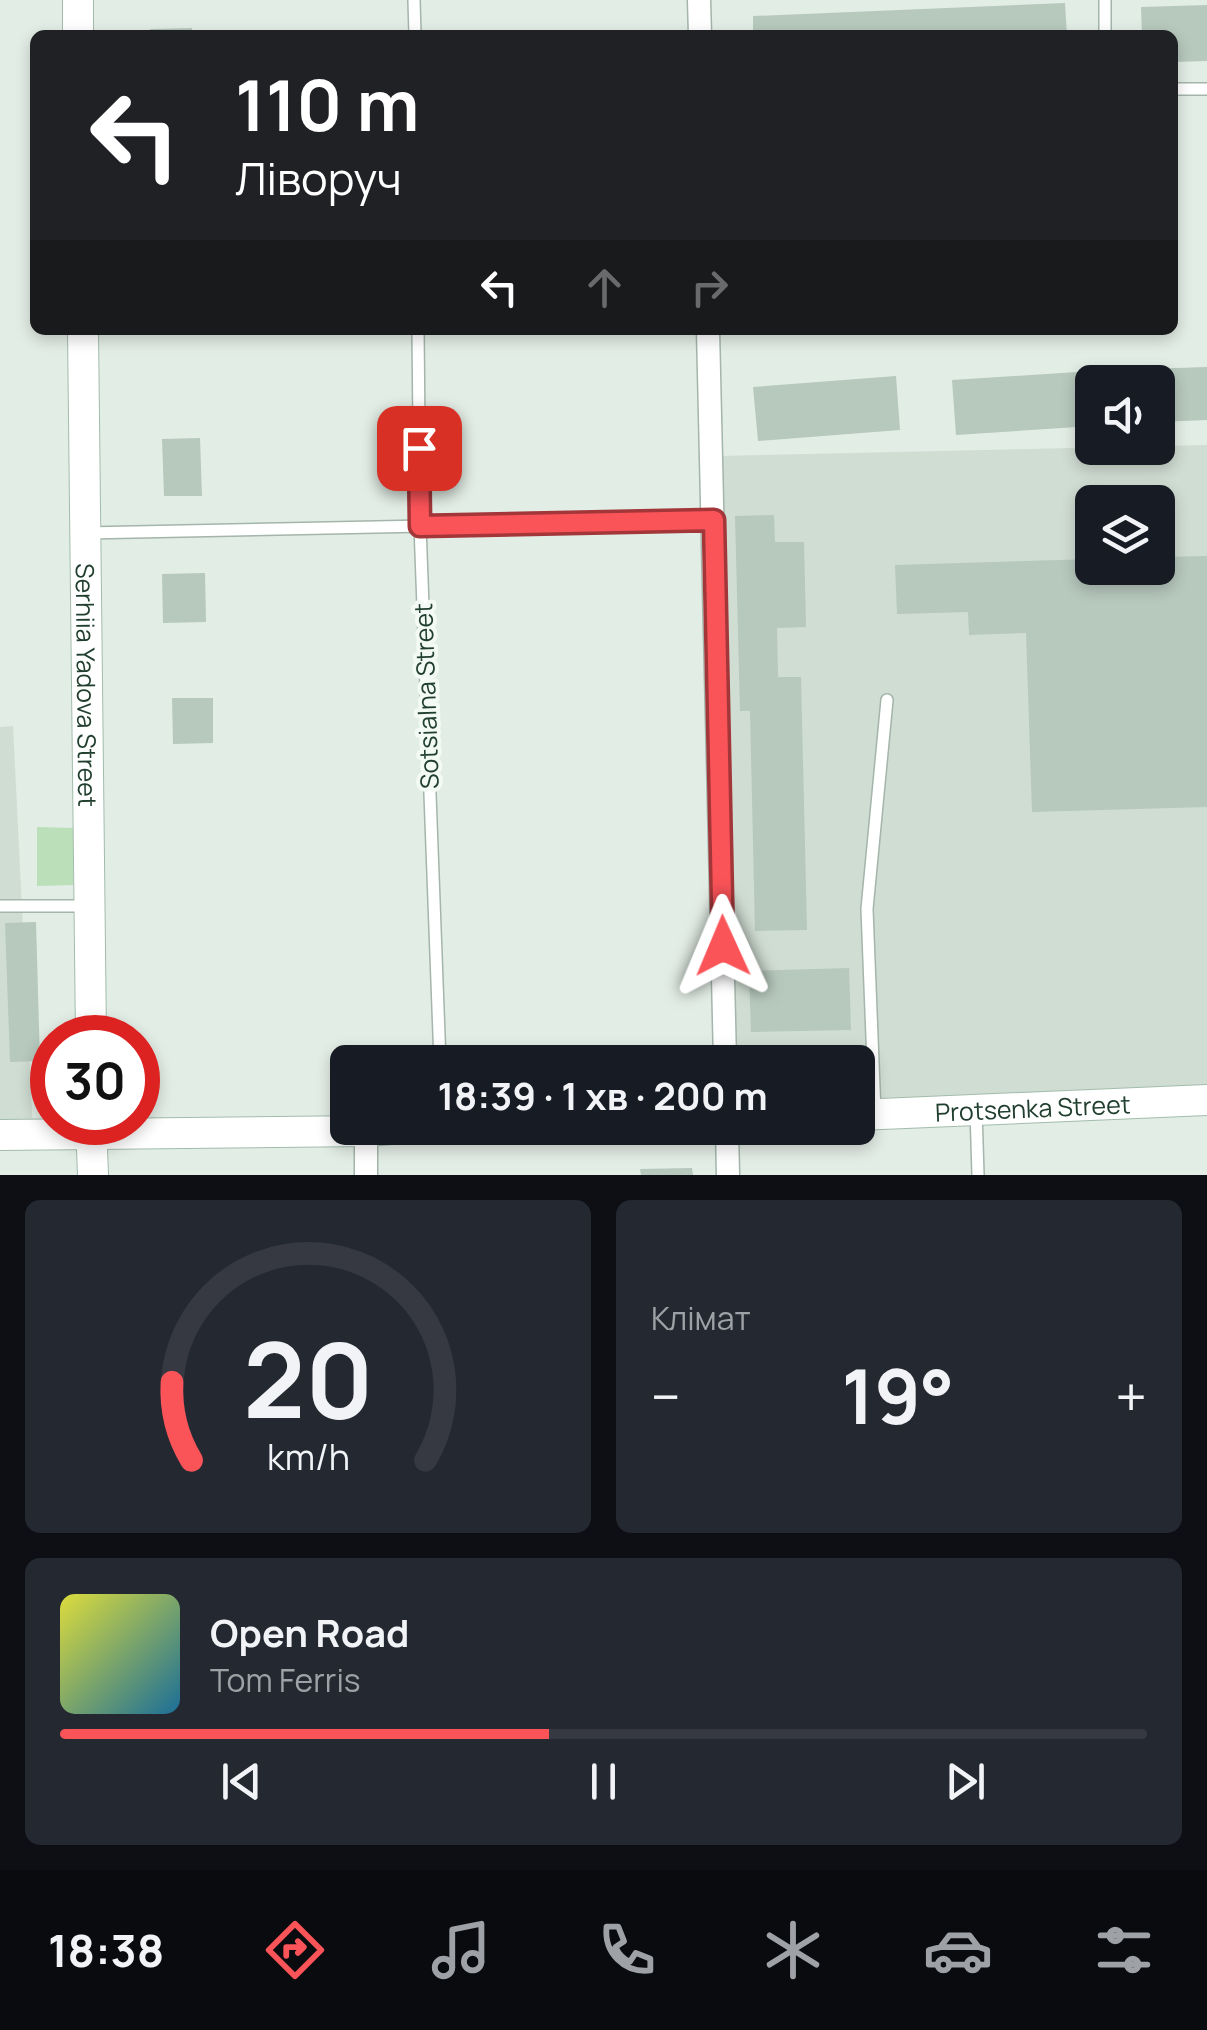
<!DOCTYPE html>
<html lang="uk">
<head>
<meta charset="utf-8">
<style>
  :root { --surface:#171b24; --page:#242831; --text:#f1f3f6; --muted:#9ea1a6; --line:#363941; --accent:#fa5358 }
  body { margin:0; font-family:Manrope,sans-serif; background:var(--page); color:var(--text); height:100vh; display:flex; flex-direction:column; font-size:38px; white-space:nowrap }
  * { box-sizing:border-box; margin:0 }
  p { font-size:32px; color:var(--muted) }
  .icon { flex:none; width:55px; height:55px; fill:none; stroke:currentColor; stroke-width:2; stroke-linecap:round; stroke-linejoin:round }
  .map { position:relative; height:1175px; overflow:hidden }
  .panel { display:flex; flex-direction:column; gap:25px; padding:25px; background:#0d0f14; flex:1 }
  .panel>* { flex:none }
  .banner { position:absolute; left:30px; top:30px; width:1148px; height:305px; border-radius:15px; box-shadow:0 5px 15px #0003; background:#202124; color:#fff; overflow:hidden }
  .tools { position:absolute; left:1075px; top:365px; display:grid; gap:20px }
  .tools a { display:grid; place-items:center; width:100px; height:100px; border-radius:15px; background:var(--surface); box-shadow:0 5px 15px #0003; font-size:50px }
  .speed { position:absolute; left:30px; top:1015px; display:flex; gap:20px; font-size:50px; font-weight:700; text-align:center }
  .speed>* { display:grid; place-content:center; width:130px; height:130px; border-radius:50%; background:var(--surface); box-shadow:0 5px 15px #0003; line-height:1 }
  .speed .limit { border:15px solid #d22; background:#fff; color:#111 }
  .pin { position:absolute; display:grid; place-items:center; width:85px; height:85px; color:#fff; margin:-42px; border-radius:20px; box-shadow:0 5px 15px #0006 }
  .me { position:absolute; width:110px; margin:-55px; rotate:359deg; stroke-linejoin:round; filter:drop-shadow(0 0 8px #0008) }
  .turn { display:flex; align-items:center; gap:35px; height:210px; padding:0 40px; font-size:45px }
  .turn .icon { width:130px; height:130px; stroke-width:2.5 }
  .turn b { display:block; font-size:70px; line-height:85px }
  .lanes { display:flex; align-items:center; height:95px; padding:0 40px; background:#0003; justify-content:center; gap:50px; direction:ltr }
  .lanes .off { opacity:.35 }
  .big { font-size:75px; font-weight:700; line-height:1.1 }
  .panel .card { flex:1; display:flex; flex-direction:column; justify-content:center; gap:15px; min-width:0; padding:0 35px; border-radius:15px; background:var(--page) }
  .panel .dial { align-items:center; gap:0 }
  .dial svg { height:260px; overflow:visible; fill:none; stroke:var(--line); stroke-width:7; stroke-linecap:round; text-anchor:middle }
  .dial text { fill:var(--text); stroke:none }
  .song { display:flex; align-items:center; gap:30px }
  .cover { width:120px; height:120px; border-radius:15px; background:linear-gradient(135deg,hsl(60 70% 55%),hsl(200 70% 35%)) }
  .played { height:10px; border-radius:5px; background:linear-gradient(90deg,var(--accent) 45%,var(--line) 45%) }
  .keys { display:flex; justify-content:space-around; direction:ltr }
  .heat { display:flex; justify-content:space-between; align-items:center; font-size:55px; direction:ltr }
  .panel .tiles { flex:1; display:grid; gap:25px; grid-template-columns:1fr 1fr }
  .card:last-child { grid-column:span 2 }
  .trip { position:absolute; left:330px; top:1045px; width:545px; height:100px; border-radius:15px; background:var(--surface); box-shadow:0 5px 15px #0003; font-weight:700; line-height:100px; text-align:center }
  .menu { display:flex; height:160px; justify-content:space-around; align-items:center; background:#090b0e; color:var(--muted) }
  .menu .icon { width:70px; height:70px }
  .menu .selected { color:var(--accent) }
  .menu b { font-size:45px; color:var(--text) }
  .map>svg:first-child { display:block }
  .built { fill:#d0ddd3; fill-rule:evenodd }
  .green { fill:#badfb9 }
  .building { fill:#b7c8bd }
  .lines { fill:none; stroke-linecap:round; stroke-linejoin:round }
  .lane-casing { stroke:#a4b5ab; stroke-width:14 }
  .street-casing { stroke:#a4b5ab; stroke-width:25 }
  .secondary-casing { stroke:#a2bcac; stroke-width:32 }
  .lane { stroke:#fff; stroke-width:11 }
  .street { stroke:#fff; stroke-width:22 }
  .secondary { stroke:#fff; stroke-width:30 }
  .route-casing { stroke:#a23639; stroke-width:25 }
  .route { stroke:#fa5358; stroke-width:18 }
  .labels { text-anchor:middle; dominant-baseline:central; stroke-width:8; stroke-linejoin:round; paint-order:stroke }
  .street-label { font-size:25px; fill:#213f2f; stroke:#f3f9f4 }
</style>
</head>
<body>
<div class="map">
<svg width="1207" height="1175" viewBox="0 0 1207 1175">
  <rect width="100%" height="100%" fill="#e2ede5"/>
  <path class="built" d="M 1207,445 L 1207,1094 L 858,1111 L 858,1062 L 732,1062 L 717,456 ZM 1092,502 L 1158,502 L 1158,568 L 1092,568 Z
    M 13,726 L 33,1131 L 0,1131 L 0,727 Z"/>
  <path class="green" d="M 37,827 L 73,828 L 73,885 L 37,886 Z"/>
  <path class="building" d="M 1065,3 L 1067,35 L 753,35 L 753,16 Z
    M 1207,5 L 1207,61 L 1172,62 L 1172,35 L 1142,35 L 1141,7 Z
    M 192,28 L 192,35 L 150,35 L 150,29 Z
    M 1207,367 L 1207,420 L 1158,422 L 1158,382 L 1145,382 L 1145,369 Z
    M 1092,371 L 1092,426 L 956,435 L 952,380 Z
    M 896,376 L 900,430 L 758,441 L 753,387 Z
    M 200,438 L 202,496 L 164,496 L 162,439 Z
    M 774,515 L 775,542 L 804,542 L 806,627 L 777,628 L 778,677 L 801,677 L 807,930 L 755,931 L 750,711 L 740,711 L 735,516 Z
    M 1207,556 L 1207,807 L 1032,812 L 1026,633 L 969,635 L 968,612 L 897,614 L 895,565 L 1092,559 L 1092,568 L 1158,568 L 1158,557 Z
    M 205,573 L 206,622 L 163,623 L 162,574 Z
    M 172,698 L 213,698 L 213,743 L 173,744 Z
    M 36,922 L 40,1061 L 10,1062 L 5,923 Z
    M 849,968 L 851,1030 L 751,1032 L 749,971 Z
    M 692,1168 L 693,1175 L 641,1175 L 640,1169 Z"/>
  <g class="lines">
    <defs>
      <path id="lane" d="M 414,0 L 415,35
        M 1105,0 L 1105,35
        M 1172,89 L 1207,89
        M 418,330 L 420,526 L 440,1062
        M 86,533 L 714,520
        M 0,906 L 86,906
        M 976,1110 L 978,1175
        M 875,1114 L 867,909 L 887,700"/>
      <path id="street" d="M 699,0 L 700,35
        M 708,330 L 725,1062
        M 727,1128 L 728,1175
        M 366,1175 L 366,1131"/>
      <g id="secondary">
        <path d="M 78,0 L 78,35"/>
        <path id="s1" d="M 83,330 L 91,1038"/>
        <path id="s2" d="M 858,1115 L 1207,1100"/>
        <path d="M 91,1122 L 93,1175"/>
        <path d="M 0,1135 L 366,1131 L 405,1128"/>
      </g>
    </defs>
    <use href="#lane" class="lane-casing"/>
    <use href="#street" class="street-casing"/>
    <use href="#secondary" class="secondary-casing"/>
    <use href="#lane" class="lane"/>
    <use href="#street" class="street"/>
    <use href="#secondary" class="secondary"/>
  </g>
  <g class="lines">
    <defs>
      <path id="route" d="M 419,448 L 420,526 L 714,520 L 723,946"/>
    </defs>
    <use href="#route" class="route-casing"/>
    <use href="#route" class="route"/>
  </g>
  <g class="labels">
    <g class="street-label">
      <text stroke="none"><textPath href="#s1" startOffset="355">Serhiia Yadova Street</textPath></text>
      <text transform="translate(426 696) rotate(-92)">Sotsialna Street</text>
      <text stroke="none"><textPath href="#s2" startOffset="175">Protsenka Street</textPath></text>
    </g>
  </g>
</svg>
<div class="tools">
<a><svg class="icon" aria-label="sound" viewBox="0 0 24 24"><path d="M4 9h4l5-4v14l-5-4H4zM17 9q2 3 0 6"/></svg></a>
<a><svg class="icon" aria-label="layers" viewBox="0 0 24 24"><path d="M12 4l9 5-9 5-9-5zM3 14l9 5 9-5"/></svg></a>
</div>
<div class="speed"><div class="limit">30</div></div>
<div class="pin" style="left:419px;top:448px;background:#d93025"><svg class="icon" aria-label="arrive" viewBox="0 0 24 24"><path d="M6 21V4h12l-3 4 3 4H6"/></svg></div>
<svg class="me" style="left:723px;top:946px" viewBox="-20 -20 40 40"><path d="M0-17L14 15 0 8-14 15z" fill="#fa5358" stroke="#fff" stroke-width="4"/></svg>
<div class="trip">18:39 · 1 хв · 200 m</div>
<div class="banner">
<div class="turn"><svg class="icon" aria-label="left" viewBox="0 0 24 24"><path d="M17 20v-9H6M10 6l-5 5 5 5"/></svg><div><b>110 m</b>Ліворуч</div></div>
<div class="lanes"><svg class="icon" aria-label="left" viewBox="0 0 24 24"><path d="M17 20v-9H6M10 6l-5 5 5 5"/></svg><svg class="icon off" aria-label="ahead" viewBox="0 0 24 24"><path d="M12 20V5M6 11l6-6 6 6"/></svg><svg class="icon off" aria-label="right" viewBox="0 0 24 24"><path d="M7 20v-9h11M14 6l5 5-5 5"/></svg></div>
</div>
</div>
<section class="panel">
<div class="tiles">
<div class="card dial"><svg viewBox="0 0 100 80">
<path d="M14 69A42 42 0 1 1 86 69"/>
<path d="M14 69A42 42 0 0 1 8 45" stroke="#fa5358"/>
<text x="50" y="56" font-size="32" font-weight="700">20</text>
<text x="50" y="72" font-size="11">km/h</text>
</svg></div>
<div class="card"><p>Клімат</p>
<div class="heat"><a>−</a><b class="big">19°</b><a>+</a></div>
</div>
<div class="card">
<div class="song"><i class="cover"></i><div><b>Open Road</b><p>Tom Ferris</p></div></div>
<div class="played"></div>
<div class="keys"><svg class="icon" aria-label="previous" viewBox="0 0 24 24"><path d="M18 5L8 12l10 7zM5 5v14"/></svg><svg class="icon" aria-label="pause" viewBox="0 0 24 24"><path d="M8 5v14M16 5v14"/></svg><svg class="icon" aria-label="next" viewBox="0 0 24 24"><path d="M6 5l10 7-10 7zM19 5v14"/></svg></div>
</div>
</div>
</section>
<nav class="menu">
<b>18:38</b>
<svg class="icon selected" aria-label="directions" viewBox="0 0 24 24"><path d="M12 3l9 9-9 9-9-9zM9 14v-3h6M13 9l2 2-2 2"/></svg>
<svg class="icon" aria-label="music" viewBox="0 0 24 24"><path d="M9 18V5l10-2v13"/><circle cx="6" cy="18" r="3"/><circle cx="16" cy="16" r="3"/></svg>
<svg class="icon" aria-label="phone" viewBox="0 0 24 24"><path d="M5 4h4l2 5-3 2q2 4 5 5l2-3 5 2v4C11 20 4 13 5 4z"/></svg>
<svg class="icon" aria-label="climate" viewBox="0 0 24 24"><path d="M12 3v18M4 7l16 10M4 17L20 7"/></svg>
<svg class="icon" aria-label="car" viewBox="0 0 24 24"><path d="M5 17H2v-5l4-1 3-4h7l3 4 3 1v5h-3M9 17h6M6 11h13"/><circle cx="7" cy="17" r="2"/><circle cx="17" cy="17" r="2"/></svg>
<svg class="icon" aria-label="filters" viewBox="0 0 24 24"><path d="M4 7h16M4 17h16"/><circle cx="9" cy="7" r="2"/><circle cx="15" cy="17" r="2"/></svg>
</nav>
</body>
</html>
